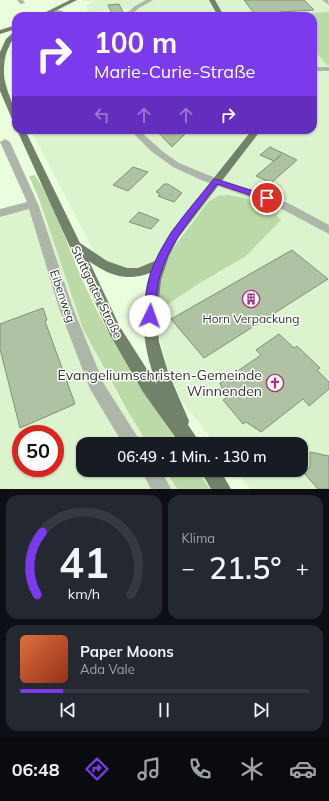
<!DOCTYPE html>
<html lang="de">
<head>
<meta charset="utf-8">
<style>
  :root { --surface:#171b24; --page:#242831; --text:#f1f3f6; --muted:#9ea1a6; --line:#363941; --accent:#7c3aed }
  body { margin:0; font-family:Mulish,sans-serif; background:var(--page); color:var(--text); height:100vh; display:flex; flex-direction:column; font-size:15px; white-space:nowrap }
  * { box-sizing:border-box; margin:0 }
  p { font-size:13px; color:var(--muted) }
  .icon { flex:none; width:22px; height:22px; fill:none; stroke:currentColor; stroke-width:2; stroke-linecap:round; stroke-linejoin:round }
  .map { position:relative; height:489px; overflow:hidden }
  .panel { display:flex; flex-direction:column; gap:6px; padding:6px; background:#0d0f14; flex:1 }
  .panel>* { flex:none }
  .top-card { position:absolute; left:12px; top:12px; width:305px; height:122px; border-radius:12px; box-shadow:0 1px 3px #0004; background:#7c3aed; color:#fff; overflow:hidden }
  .speed { position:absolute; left:12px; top:425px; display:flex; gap:8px; font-size:20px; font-weight:700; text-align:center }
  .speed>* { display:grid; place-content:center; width:52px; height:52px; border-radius:50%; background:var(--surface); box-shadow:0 1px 3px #0004; line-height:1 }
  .speed .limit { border:6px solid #d22; background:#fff; color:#111 }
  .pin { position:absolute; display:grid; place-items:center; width:34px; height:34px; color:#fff; margin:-17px; border:2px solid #fff; border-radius:50%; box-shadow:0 1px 4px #0007 }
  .me { position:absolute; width:44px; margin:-22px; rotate:3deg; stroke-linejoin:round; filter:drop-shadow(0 0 3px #0008) }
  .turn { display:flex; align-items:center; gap:14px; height:84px; padding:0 16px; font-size:18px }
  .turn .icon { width:52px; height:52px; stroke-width:2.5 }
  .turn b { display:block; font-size:28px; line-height:34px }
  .lanes { display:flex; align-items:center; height:38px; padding:0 16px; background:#0003; justify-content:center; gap:20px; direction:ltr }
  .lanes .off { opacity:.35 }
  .big { font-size:30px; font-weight:600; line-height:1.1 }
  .panel .tile { flex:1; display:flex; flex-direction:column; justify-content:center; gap:6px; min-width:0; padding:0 14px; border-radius:12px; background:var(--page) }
  .panel .dial { align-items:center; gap:0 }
  .dial svg { height:104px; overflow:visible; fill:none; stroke:var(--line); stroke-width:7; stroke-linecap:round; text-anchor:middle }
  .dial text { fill:var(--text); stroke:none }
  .song { display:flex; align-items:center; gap:12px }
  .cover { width:48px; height:48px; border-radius:6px; background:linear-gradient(135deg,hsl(20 70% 55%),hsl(10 70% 35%)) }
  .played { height:4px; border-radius:2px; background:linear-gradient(90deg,var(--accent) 15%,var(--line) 15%) }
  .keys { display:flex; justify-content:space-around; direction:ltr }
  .heat { display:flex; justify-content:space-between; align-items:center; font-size:22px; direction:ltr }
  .panel .tiles { flex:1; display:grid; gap:6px; grid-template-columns:1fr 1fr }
  .tile:last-child { grid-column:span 2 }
  .trip { position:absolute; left:76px; top:437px; width:232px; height:40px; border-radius:12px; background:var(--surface); box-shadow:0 1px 3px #0004; font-weight:600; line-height:40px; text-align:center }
  .dock { display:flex; height:64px; justify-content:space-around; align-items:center; background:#090b0e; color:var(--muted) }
  .dock .icon { width:28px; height:28px }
  .dock .active { color:var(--accent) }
  .dock b { font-size:18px; color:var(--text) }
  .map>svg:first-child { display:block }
  .built { fill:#dcf4ce; fill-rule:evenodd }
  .green { fill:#bcdaa8 }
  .building { fill:#afc2a3; stroke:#809275 }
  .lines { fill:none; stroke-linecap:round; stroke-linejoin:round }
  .minor { fill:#aeb6a9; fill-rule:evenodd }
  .major { fill:#728169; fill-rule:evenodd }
  .route { fill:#7c3aed; stroke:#51269a }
  .labels { text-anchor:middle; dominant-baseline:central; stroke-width:3; stroke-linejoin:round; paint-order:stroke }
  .street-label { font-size:12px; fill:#2f362a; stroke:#fff }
  .poi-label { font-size:12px; fill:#2f362a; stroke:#fff }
  .near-poi-label { font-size:14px; fill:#2f362a; stroke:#fff; text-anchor:end }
</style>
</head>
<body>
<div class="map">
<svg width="329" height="489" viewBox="0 0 329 489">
  <rect width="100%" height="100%" fill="#eafddd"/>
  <path class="built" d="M 81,0 L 329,0 L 329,489 L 250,489 L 235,470 L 301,470 L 301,444 L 215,444 L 182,401 L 169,374 L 158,331 L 156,312 L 163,267 L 122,269 L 109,264 L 94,252 L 31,130 L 313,130 L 313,16 L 122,16 L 129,9 L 88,12 L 86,6 L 93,2 Z
    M 40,205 L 83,329 L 119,398 L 148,444 L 83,444 L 83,470 L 164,470 L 176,489 L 0,489 L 0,215 ZM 21,434 L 55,434 L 55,468 L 21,468 Z"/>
  <path class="green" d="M 329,12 L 329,65 L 327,65 L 313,49 L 313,16 L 285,16 L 284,14 Z
    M 35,175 C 57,209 69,251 86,288 C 111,343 145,394 179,444 L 148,444 L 127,410 L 83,329 L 39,199 L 29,176 Z
    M 227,195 L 245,198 L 279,210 L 277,216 L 281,220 L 246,256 L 203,281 L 156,312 L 159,283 L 171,251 L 208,202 L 218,196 Z
    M 165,470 L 197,470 L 210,489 L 177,489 Z"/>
  <path class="building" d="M 244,0 L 304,0 L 314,10 L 280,12 L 284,16 L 256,16 Z
    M 119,4 L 124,14 L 123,16 L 113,16 L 108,5 Z
    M 156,130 L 189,130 L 172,147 Z
    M 270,147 L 297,160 L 271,183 L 256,176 L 281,155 L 274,161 L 260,155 Z
    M 133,167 L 148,172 L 128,191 L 113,185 Z
    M 164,184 L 168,184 L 182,193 L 174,202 L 158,196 L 160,194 L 156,192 Z
    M 139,212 L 159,220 L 151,229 L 129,222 Z
    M 292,250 L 328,279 L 204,358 L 171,319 Z
    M 43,308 L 47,320 L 45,321 L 75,404 L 20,428 L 0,349 L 0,324 Z
    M 279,334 L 294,348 L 297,346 L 320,368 L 317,370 L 329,382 L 329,389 L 309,406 L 303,399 L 261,432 L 246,422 L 243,424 L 223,400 L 226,398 L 220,383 L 261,355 L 256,350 Z
    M 310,452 L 329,456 L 329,489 L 318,489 L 304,473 L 310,467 Z"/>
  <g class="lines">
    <path class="minor" d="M 17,0 L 23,0 L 25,3 L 20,4 Z
      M 146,0 L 153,0 L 139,8 L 130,16 L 124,16 L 135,6 Z
      M 322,0 L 328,0 L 329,5 Z
      M 54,8 L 64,12 L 68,16 L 62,16 L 52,11 L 51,10 Z
      M 313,67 L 329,67 L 329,71 L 313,71 Z
      M 130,130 L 139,130 L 162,151 L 179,163 L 208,175 L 288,203 L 329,225 L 329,234 L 280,208 L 201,180 L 173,167 L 151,151 Z
      M 5,139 L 10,142 L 38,204 L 73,308 L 104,384 L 142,444 L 123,444 L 90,389 L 59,308 L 29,209 L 0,217 L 0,209 L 27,202 L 0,142 Z
      M 141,470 L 161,470 L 171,489 L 151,489 Z"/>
    <path class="major" d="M 70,0 L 77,0 L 45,16 L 38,16 Z
      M 209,0 L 215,0 L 224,16 L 218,16 Z
      M 16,25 L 16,29 L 0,34 L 0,30 Z
      M 16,30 C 16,37 11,40 9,47 C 5,54 4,63 4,71 C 3,88 16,104 16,122 L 12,119 L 0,91 L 0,52 L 6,39 Z
      M 17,130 L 25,130 L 80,243 L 107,261 L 127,268 L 138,268 L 155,261 L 170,233 L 252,130 L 261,130 L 178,238 L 169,256 L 161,280 L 157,317 L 159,342 L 168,372 L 189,421 L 188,425 L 197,438 L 200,444 L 180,444 L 143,392 L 110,335 ZM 89,261 C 108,275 127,282 150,273 C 138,311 143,348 157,385 L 120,327 Z
      M 200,470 L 220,470 L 231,489 L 211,489 Z"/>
  </g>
  <path class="route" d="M 215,179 L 270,196 L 271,198 L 267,201 L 217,184 C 195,214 168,243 159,279 C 156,291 156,304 155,316 L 154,319 L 150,320 L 146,319 L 145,316 C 145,304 146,291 149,279 C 159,241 189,210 213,180 Z"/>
  <defs>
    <symbol id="building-ring" viewBox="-11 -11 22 22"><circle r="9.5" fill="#fff" stroke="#ac3185" stroke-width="1.5"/><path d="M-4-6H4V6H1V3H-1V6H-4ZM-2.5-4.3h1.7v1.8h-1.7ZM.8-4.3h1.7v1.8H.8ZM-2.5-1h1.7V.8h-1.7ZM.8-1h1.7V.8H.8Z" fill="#ac3185"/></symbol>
    <symbol id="church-ring" viewBox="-11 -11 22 22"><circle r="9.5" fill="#fff" stroke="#ac3185" stroke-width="1.5"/><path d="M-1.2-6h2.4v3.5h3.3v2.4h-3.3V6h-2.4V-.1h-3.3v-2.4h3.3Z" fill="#ac3185"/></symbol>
  </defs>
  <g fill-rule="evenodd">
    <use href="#building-ring" x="241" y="289" width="20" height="20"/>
    <use href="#church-ring" x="265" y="373" width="20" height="20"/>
  </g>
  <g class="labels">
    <g class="street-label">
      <text transform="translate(97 292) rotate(64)">Stuttgarter Straße</text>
      <text transform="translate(63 296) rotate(71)">Eibenweg</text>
    </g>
    <g class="poi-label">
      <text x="251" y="318">Horn Verpackung</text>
    </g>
    <g class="near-poi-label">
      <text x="262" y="375">Evangeliumschristen-Gemeinde<tspan x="262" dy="16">Winnenden</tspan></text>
    </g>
  </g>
</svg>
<div class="speed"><div class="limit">50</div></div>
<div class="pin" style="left:267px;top:198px;background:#d93025"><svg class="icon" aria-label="arrive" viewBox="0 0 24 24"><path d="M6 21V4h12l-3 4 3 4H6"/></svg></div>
<svg class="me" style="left:150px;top:316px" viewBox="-20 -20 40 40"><circle r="19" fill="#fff"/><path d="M0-13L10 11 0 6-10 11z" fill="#7c3aed"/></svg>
<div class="trip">06:49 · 1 Min. · 130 m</div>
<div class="top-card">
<div class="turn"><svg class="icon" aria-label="right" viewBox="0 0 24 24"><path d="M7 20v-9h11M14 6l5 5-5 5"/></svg><div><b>100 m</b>Marie-Curie-Straße</div></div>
<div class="lanes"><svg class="icon off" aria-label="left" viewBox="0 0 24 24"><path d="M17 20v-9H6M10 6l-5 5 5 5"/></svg><svg class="icon off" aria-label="ahead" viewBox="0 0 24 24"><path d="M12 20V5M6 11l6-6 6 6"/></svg><svg class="icon off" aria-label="ahead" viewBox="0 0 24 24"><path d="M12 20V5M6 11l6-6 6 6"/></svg><svg class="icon" aria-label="right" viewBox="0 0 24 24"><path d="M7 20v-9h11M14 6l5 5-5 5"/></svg></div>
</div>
</div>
<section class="panel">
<div class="tiles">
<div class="tile dial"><svg viewBox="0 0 100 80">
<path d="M14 69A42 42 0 1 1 86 69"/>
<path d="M14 69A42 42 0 0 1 18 21" stroke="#7c3aed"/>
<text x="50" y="56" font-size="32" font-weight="700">41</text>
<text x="50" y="72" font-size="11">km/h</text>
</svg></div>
<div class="tile"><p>Klima</p>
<div class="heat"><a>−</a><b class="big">21.5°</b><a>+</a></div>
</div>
<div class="tile">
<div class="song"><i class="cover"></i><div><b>Paper Moons</b><p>Ada Vale</p></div></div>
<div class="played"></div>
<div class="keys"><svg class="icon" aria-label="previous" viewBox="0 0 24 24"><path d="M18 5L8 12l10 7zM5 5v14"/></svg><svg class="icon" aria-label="pause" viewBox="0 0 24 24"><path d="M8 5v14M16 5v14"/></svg><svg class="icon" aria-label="next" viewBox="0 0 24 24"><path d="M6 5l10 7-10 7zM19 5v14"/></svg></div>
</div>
</div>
</section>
<nav class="dock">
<b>06:48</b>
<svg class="icon active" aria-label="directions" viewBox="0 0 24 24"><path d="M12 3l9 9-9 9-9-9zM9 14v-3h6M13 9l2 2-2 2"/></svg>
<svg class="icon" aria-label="music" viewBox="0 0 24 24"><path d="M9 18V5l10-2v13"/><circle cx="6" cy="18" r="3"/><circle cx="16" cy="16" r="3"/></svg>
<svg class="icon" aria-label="phone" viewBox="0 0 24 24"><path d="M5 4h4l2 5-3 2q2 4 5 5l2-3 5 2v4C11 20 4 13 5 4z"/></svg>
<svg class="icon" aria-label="climate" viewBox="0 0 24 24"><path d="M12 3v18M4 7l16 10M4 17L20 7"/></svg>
<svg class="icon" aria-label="car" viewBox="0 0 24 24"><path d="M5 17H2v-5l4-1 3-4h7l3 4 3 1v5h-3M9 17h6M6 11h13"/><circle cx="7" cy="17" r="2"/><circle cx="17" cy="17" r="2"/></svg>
</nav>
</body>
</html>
